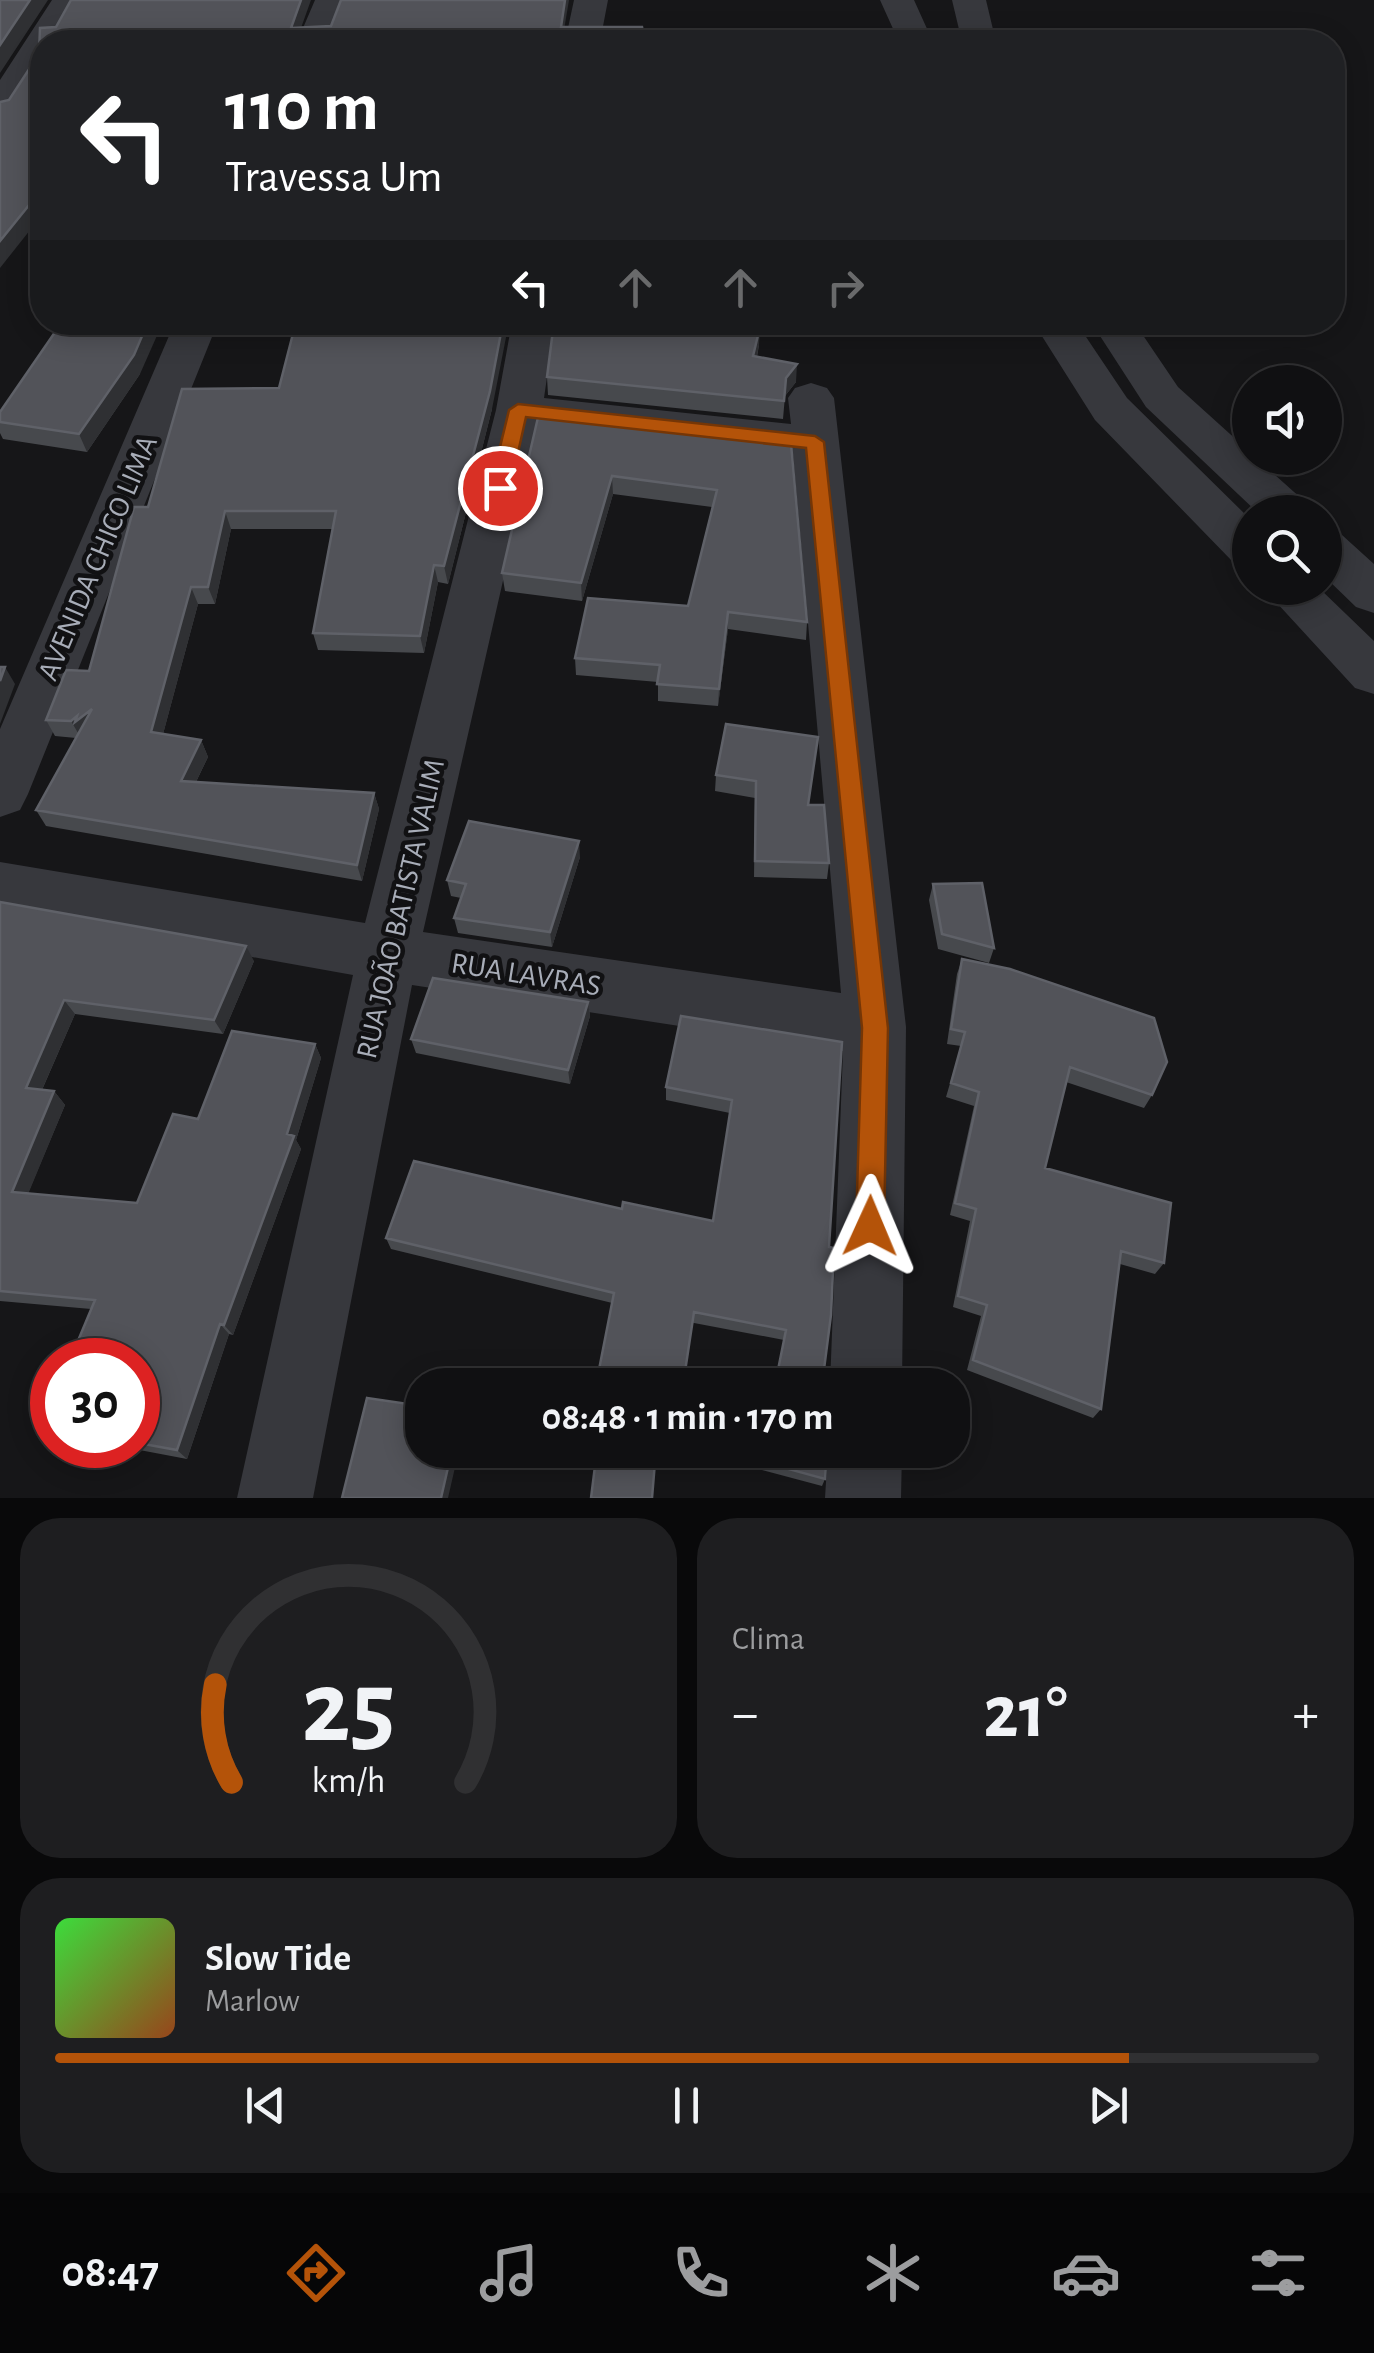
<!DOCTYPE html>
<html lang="pt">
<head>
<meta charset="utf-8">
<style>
  :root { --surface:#101012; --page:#1e1e20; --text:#f1f3f6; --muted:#9c9d9f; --line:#303032; --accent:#b45309 }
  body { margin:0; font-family:"Alegreya Sans",sans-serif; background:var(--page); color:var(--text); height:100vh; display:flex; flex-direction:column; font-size:38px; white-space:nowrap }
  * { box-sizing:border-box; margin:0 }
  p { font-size:32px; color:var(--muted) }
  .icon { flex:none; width:55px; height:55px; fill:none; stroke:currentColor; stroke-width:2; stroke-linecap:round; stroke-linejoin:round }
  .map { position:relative; height:1498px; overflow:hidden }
  .details { display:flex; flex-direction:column; gap:20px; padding:20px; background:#09090a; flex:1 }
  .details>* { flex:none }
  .top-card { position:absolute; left:30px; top:30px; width:1315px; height:305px; border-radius:40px; box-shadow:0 5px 25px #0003,0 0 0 2px var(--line); background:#202124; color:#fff; overflow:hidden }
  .fabs { position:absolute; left:1232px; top:365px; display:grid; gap:20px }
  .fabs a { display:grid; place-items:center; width:110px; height:110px; border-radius:50%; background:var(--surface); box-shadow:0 5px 25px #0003,0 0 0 2px var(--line); font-size:50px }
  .speed { position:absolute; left:30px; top:1338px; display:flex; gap:20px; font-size:50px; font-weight:700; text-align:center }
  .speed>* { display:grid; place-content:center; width:130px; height:130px; border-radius:50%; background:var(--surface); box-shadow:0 5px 25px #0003,0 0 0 2px var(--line); line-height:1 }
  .speed .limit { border:15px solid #d22; background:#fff; color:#111 }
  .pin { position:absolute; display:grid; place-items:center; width:85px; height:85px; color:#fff; margin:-42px; border:5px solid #fff; border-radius:50%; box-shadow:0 2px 10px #0007 }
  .me { position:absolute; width:110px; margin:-55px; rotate:1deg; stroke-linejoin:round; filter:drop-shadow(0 0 8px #0008) }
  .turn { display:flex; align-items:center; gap:35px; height:210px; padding:0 30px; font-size:45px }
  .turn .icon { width:130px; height:130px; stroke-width:2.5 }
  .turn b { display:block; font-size:70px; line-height:85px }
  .lanes { display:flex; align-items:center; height:95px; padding:0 30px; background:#0003; justify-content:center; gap:50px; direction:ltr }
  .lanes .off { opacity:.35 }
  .big { font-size:75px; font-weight:700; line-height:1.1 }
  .details .tile { flex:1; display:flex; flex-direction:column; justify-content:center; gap:15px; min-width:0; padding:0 35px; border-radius:40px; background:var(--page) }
  .details .dial { align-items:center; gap:0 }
  .dial svg { height:260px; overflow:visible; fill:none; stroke:var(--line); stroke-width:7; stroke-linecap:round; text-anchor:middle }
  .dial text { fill:var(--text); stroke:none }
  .song { display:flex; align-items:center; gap:30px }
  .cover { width:120px; height:120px; border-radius:15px; background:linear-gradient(135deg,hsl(120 70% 55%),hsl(20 70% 35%)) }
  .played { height:10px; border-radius:5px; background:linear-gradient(90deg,var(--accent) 85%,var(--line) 85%) }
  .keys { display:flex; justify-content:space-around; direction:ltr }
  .heat { display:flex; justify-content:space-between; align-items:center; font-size:55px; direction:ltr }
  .details .tiles { flex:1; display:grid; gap:20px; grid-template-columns:1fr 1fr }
  .tile:last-child { grid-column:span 2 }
  .trip { position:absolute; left:405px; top:1368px; width:565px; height:100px; border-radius:40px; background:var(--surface); box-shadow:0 5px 25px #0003,0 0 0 2px var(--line); font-weight:700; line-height:100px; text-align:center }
  .tabs { display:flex; height:160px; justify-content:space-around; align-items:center; background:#060607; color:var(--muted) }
  .tabs .icon { width:70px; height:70px }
  .tabs .current { color:var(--accent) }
  .tabs b { font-size:45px; color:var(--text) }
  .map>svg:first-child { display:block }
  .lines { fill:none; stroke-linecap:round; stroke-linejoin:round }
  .minor { fill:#37383d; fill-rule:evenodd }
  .wall { fill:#47494d }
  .shaded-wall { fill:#2f3033 }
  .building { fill:#525359; stroke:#5f6168; stroke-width:2.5 }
  .route { fill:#b45309; stroke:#753606; stroke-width:2.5 }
  .labels { text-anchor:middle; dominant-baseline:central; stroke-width:9; stroke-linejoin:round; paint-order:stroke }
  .street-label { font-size:30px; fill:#a8adb8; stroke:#111113 }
</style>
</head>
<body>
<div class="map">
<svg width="1374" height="1498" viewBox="0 0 1374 1498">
  <rect width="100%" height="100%" fill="#161618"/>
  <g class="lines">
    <path class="minor" d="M 52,0 L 86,0 L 59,42 L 42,42 L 42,70 L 13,116 L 0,119 L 0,80 Z
      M 315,0 L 349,0 L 331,42 L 297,42 Z
      M 574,0 L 608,0 L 600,42 L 565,42 Z
      M 880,0 L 914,0 L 933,42 L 899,42 Z
      M 952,0 L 986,0 L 996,42 L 962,42 Z
      M 175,322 L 218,322 L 28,794 L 20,810 L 0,817 L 0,729 Z
      M 512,322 L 555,322 L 544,398 L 791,424 L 788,398 L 795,388 L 811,383 L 827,388 L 834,398 L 906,1027 L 902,1385 L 830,1385 L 843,1051 L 412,985 L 313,1498 L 237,1498 L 353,975 L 0,912 L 0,862 L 365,923 L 496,410 ZM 538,427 L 793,455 L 841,993 L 423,932 Z
      M 1033,322 L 1076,322 L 1127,398 L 1250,519 L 1250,567 L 1233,562 L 1095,420 Z
      M 1091,322 L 1134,322 L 1178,387 L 1250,452 L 1250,458 L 1256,458 L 1303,500 L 1310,512 L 1257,512 L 1146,407 Z
      M 1325,530 L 1342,535 L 1374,564 L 1374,613 L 1356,607 L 1325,577 Z
      M 1263,588 L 1319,588 L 1374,641 L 1374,694 L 1355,688 Z
      M 828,1450 L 902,1450 L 901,1498 L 825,1498 Z"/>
  </g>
  <path class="wall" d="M 759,345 L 757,357 L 796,382 L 785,396 L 783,419 L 548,395 L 547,377 Z
    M 140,374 L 87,452 L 3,439 L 0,433 L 0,412 Z
    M 279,388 L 492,409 L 448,584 L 438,582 L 424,653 L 318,650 L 313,633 L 333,529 L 231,529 L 215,604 L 198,604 L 163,734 L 201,740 L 208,757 L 196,782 L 374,793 L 379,809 L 362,881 L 46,826 L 36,810 L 76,738 L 55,736 L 46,720 L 89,671 L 148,507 Z
    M 539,413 L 772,438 L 807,622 L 806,640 L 728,629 L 718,706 L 658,701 L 658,682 L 576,675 L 575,658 L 688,606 L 712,507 L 613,494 L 582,601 L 505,591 L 502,573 Z
    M 726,724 L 809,805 L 829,863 L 827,879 L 754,877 L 755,798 L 715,791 L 716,775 Z
    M 580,857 L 552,947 L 458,933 L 454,918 L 461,898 L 451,896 L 447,880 Z
    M 933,884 L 994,948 L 989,963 L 938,949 L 929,900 Z
    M 0,902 L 254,961 L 223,1034 L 75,1014 L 42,1090 L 54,1091 L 65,1105 L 28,1193 L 137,1203 L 198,1119 L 315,1044 L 321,1058 L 296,1140 L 301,1149 L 233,1335 L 229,1334 L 187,1459 L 113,1445 L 138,1445 L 138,1360 L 91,1309 L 0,1301 Z
    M 962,959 L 1152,1095 L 1144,1108 L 1066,1082 L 1045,1168 L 1164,1263 L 1155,1274 L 1120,1264 L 1101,1409 L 1093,1418 L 967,1370 L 981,1316 L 953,1307 L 970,1221 L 950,1215 L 974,1106 L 946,1097 L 961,1046 L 947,1044 L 957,974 Z
    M 588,1002 L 590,1016 L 570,1084 L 416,1053 L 411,1039 Z
    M 842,1042 L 784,1340 L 694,1323 L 391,1249 L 386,1238 L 622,1209 L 713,1221 L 730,1113 L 666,1100 L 666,1087 Z
    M 761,1450 L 825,1479 L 822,1486 L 758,1469 Z"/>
  <path class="shaded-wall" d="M 30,0 L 48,0 L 0,73 L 0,45 Z
    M 301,0 L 311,0 L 296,42 L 291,28 Z
    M 565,0 L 569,0 L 562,42 L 561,27 Z
    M 42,189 L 42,215 L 0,268 L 0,241 Z
    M 148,322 L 163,322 L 140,374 L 87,452 L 79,434 Z
    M 503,322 L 509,322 L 492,409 L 448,584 L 444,566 Z
    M 760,327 L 759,345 L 753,374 L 753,356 Z
    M 797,364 L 796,382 L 785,396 L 786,378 Z
    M 612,476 L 613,494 L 582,601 L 581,583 Z
    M 225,511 L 231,529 L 215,604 L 208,587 Z
    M 434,565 L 438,582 L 424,653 L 420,636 Z
    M 191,587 L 198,604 L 159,749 L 151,732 Z
    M 728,612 L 728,629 L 718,706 L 719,689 Z
    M 5,667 L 15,684 L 0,724 L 0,681 Z
    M 92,709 L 81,738 L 71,721 L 77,716 Z
    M 201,740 L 208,757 L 188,798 L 181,781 Z
    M 374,793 L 379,809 L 362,881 L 357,865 Z
    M 579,841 L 580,857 L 552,947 L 550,932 Z
    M 246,946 L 254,961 L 223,1034 L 214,1020 Z
    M 64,1000 L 75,1014 L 37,1101 L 26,1088 Z
    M 588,1002 L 590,1016 L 570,1084 L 568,1070 Z
    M 315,1044 L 321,1058 L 296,1140 L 301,1149 L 233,1335 L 224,1325 L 287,1134 Z
    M 54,1091 L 65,1105 L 24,1204 L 12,1192 Z
    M 220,1324 L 229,1334 L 187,1459 L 177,1450 Z
    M 452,1450 L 459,1450 L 448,1498 L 441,1498 Z"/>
  <path class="building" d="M 0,0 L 30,0 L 0,45 Z
    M 71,0 L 301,0 L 291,28 L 331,26 L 341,0 L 565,0 L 561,27 L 642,27 L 645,42 L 42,42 L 42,189 L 0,241 L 0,102 L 9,100 L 39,54 L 40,28 L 56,27 Z
    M 62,322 L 148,322 L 134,355 L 79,434 L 0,422 L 0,412 Z
    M 296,322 L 503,322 L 490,391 L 444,566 L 434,565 L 420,636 L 313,633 L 336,511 L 225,511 L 208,587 L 191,587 L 151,732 L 201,740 L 181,781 L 374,793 L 357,865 L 36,810 L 92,709 L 75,722 L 77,716 L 71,721 L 46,720 L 66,670 L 89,671 L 134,507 L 148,507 L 182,389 L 279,388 Z
    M 554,322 L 759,322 L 760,327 L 753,356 L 797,364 L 786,378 L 784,401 L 547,377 Z
    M 539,413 L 772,438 L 770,442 L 791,444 L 807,622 L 728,612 L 719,689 L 657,684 L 660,665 L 575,658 L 588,598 L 688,606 L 717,490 L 612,476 L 581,583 L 502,573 Z
    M 0,667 L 5,667 L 0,681 Z
    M 726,724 L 818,737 L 808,805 L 824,805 L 829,863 L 755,861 L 756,781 L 716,775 Z
    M 469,821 L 579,841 L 550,932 L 454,918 L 466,884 L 447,880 Z
    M 982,883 L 994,948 L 942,934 L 933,884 Z
    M 0,902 L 246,946 L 214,1020 L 64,1000 L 26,1088 L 54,1091 L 12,1192 L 137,1203 L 173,1114 L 198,1119 L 232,1031 L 315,1044 L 287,1134 L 294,1136 L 224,1325 L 220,1324 L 177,1450 L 138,1443 L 138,1360 L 70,1360 L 95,1300 L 0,1291 Z
    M 962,959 L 1010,969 L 1154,1018 L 1167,1062 L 1152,1095 L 1070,1067 L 1045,1168 L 1171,1203 L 1164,1263 L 1121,1251 L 1101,1409 L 973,1360 L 987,1305 L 958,1296 L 976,1209 L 955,1203 L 979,1092 L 951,1083 L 965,1032 L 951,1029 Z
    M 433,978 L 588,1002 L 568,1070 L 411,1039 Z
    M 681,1016 L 842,1042 L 829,1247 L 834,1248 L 831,1315 L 822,1385 L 775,1385 L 786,1330 L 694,1312 L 683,1385 L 596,1385 L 614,1293 L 386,1238 L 414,1161 L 622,1209 L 623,1202 L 713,1221 L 732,1100 L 666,1087 Z
    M 367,1398 L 422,1406 L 422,1450 L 452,1450 L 441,1498 L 342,1498 Z
    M 52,1404 L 52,1427 L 44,1426 Z
    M 597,1450 L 656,1450 L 652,1498 L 591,1498 Z
    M 761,1450 L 827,1450 L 825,1479 L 759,1461 Z"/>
  <path class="route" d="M 518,404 L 815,436 L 824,442 L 888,1028 L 884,1226 L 880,1236 L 870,1240 L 860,1236 L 856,1226 L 862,1028 L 806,448 L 526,417 L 510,488 L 500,495 L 490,488 L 509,410 Z"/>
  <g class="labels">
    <g class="street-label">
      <text transform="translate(98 558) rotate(-67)">AVENIDA CHICO LIMA</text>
      <text transform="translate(401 909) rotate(-77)">RUA JOÃO BATISTA VALIM</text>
      <text transform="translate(526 975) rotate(9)">RUA LAVRAS</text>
    </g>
  </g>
</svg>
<div class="fabs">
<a><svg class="icon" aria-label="sound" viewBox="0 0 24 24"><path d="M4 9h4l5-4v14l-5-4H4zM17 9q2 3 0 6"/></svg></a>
<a><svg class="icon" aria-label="search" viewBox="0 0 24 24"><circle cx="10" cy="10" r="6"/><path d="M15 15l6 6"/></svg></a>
</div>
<div class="speed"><div class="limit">30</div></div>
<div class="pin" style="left:500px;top:488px;background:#d93025"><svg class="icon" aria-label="arrive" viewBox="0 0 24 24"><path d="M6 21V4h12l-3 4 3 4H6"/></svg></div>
<svg class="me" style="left:870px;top:1226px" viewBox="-20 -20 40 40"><path d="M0-17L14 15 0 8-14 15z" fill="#b45309" stroke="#fff" stroke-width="4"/></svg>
<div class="trip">08:48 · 1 min · 170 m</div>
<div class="top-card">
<div class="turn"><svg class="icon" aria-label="left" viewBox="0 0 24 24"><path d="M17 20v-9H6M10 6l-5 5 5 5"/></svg><div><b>110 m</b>Travessa Um</div></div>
<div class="lanes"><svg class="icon" aria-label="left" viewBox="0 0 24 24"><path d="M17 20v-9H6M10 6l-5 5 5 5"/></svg><svg class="icon off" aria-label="ahead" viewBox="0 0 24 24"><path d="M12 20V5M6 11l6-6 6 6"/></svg><svg class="icon off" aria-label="ahead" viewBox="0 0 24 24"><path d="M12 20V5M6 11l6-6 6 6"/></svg><svg class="icon off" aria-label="right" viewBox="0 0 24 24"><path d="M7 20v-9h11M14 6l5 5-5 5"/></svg></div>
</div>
</div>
<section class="details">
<div class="tiles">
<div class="tile dial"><svg viewBox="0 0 100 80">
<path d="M14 69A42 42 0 1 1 86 69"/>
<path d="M14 69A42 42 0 0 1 9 39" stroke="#b45309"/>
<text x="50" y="56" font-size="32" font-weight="700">25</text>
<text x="50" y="72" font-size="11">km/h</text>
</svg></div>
<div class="tile"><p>Clima</p>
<div class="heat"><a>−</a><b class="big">21°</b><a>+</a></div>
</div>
<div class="tile">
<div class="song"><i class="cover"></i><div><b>Slow Tide</b><p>Marlow</p></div></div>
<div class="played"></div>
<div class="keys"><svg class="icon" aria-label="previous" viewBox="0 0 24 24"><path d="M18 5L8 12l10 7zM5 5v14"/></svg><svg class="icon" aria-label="pause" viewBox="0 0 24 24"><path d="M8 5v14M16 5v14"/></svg><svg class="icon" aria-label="next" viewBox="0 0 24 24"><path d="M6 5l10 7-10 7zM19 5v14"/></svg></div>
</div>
</div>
</section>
<nav class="tabs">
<b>08:47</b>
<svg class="icon current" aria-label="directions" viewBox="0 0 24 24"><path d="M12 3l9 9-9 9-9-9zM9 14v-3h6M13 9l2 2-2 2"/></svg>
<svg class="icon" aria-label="music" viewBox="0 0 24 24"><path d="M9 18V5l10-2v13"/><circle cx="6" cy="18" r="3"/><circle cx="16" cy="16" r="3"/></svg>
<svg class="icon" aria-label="phone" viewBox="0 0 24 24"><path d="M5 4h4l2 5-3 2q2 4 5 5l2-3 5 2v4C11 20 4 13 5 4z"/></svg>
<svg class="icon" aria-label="climate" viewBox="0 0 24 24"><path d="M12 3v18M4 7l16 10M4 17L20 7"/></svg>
<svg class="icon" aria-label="car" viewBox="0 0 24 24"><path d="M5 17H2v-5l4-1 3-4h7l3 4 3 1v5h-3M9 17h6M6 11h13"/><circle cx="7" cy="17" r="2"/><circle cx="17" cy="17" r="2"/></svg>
<svg class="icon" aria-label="filters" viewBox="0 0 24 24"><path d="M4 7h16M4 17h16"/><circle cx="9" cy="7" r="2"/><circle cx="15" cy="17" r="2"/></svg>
</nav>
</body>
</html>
